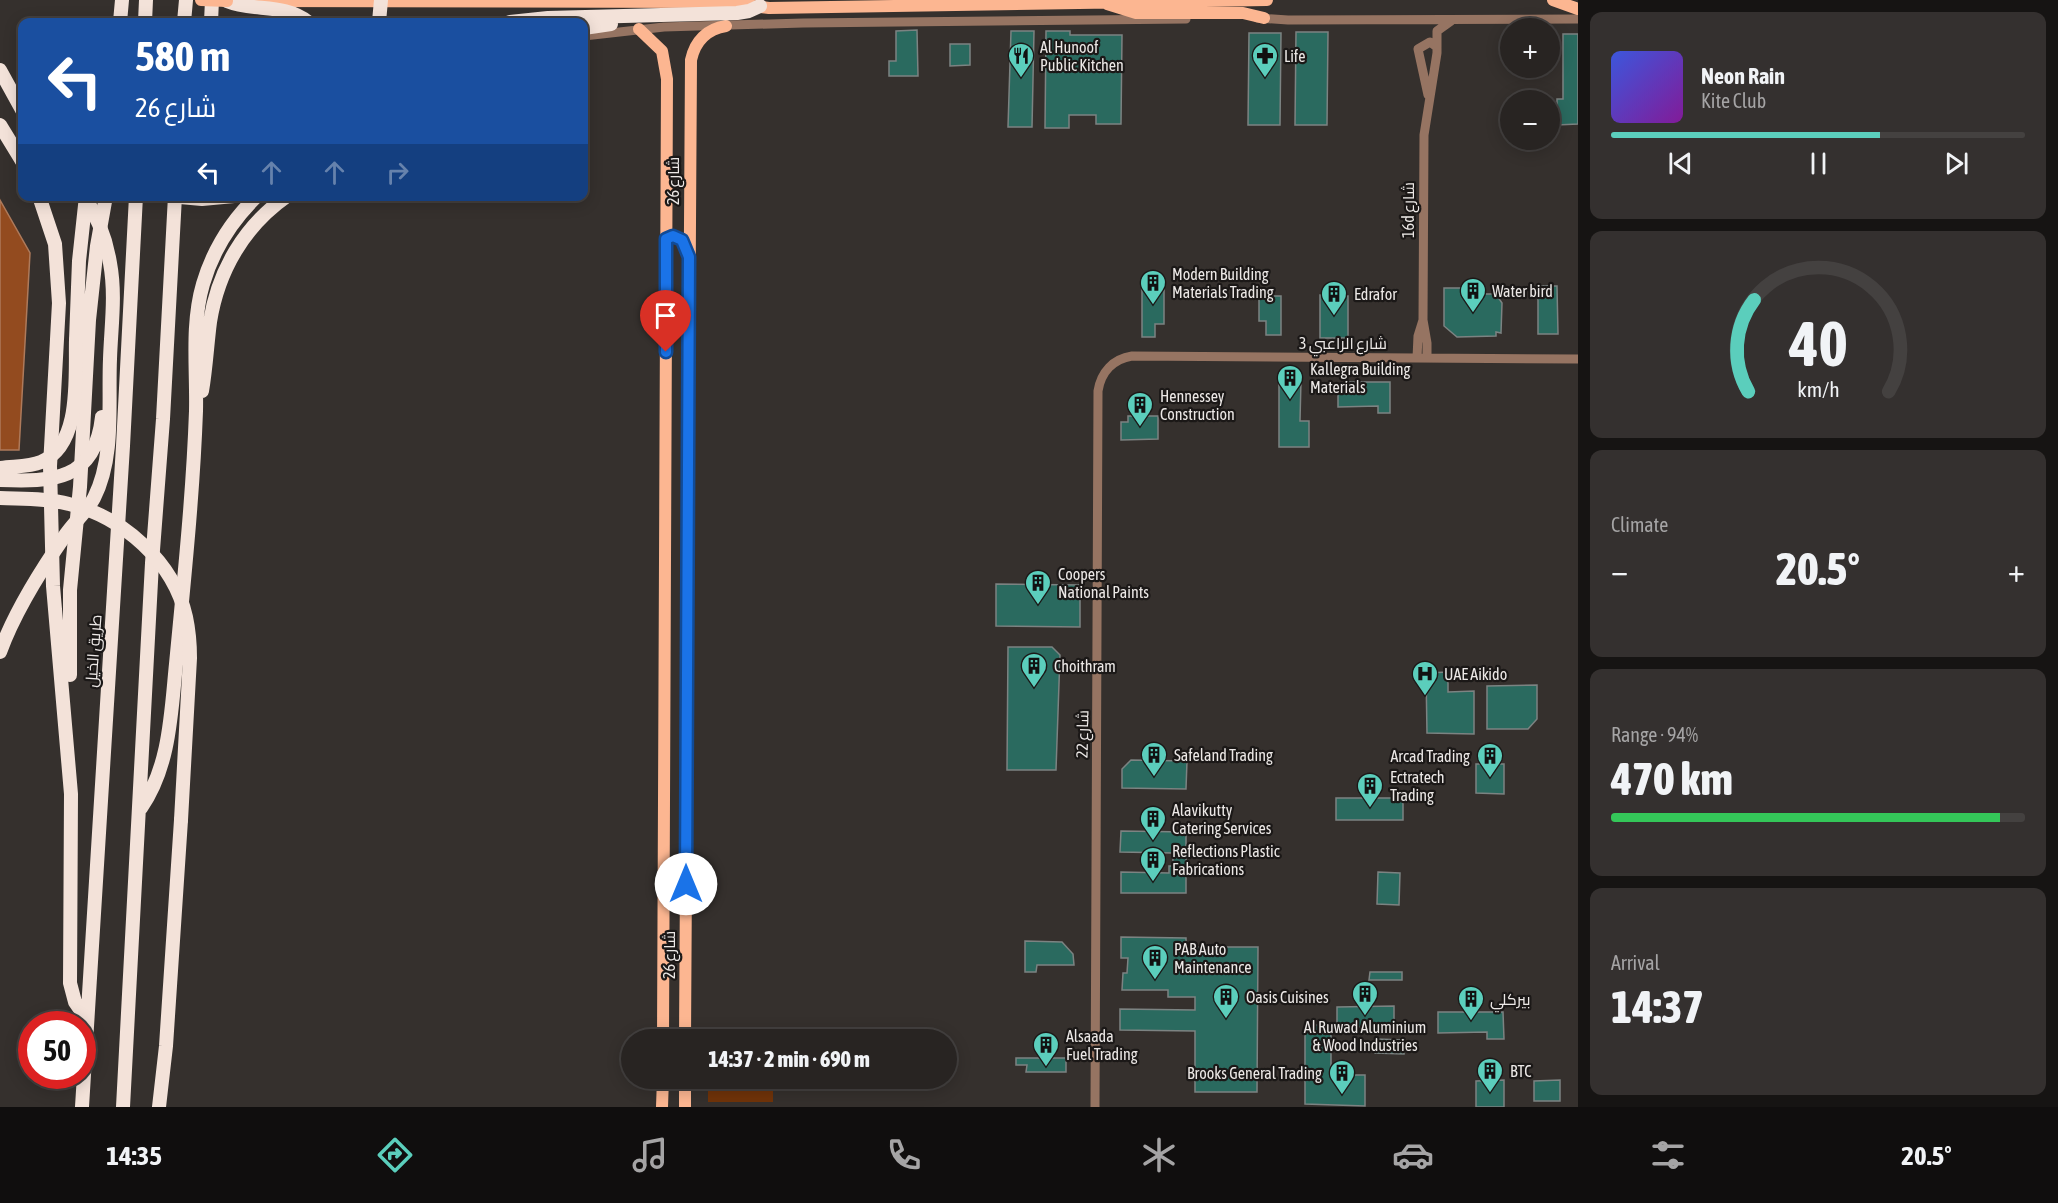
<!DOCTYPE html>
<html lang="en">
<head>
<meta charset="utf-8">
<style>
  :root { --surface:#282422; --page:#34302f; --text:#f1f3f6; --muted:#a5a4a5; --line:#444140; --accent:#5bcebc }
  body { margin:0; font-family:"Asap Condensed",Cairo,sans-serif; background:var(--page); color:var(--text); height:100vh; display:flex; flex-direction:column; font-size:22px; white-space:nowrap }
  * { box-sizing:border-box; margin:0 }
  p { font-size:20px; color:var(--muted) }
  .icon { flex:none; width:33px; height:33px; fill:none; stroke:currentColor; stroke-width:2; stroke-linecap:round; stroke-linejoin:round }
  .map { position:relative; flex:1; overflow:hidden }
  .panel { display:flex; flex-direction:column; gap:12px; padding:12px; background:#161413; width:480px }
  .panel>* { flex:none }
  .hud { position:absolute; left:18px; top:18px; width:570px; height:183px; border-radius:12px; box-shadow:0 3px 15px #0003,0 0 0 2px var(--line); background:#1a4fa0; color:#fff; overflow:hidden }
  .tools { position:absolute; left:1500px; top:18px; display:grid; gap:12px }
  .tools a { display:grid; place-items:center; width:60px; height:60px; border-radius:50%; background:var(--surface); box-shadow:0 3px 15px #0003,0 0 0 2px var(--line); font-size:30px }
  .speed { position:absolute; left:18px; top:1011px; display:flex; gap:12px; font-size:30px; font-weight:700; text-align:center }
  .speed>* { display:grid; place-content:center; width:78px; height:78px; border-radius:50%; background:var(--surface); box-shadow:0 3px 15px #0003,0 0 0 2px var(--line); line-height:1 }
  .speed .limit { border:9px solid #d22; background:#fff; color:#111 }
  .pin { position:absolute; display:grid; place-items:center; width:51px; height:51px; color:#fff; margin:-62px -26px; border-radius:50% 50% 50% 0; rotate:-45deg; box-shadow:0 0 6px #0007 }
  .pin .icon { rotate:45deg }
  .me { position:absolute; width:66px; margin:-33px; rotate:0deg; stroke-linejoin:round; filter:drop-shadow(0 0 4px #0008) }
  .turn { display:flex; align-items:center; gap:21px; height:126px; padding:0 18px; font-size:27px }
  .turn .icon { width:78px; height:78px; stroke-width:2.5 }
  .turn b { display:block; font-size:42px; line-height:51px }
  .lanes { display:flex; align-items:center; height:57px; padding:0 18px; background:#0003; justify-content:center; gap:30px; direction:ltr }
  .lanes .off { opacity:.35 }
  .big { font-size:45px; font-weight:800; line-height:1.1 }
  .panel .tile { flex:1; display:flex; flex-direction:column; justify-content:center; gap:9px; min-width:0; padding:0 21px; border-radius:12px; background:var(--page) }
  .panel .dial { align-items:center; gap:0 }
  .dial svg { height:156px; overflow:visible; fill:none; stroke:var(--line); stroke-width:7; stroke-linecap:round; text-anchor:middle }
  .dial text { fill:var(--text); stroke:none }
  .song { display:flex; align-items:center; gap:18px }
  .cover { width:72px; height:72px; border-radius:9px; background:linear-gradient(135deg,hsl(230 70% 55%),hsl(290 70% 35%)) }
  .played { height:6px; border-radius:3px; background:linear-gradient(90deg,var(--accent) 65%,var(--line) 65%) }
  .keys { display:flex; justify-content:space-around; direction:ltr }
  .heat { display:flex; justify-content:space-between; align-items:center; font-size:33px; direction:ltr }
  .charge { height:9px; border-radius:4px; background:linear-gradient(90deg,#34c759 94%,var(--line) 0) }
  .trip { position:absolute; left:621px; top:1029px; width:336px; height:60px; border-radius:30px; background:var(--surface); box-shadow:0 3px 15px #0003,0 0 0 2px var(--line); font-weight:800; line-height:60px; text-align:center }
  .tab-bar { display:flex; height:96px; justify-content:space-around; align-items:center; background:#100e0e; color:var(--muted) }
  .tab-bar .icon { width:42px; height:42px }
  .tab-bar .current { color:var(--accent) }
  .tab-bar b { font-size:27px; color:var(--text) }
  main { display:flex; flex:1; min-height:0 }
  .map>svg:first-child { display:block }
  .green { fill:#703309 }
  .water { fill:#934b1f; stroke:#ae7a5b; stroke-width:1.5 }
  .building { fill:#2a6a5f; stroke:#7c8382; stroke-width:1.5 }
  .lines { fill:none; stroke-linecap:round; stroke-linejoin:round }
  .minor { stroke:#967462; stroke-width:9 }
  .major { stroke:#fcb691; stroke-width:12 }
  .highway { stroke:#f3e2d9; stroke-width:14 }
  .major-bridge { stroke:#fcb691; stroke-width:12 }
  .highway-bridge { stroke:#f3e2d9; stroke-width:14 }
  .route-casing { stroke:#114b97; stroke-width:15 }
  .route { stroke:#1a73e8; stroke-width:10 }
  .labels { text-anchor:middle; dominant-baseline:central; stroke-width:4.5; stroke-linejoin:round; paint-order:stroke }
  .poi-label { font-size:16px; fill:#ece8e6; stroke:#1b1817; text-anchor:start }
  .street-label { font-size:16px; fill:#ece8e6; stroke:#1b1817 }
</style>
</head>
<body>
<main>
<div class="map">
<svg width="1578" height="1107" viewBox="0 0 1578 1107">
  <rect width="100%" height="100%" fill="#35302d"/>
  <path class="green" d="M 708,1079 L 773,1079 L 773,1102 L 708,1102 Z"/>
  <path class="water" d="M 0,200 L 30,253 L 19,450 L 0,450 Z"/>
  <path class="building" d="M 917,30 L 918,76 L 889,76 L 889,61 L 896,61 L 896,31 Z
    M 1011,31 L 1034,31 L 1032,127 L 1008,127 Z
    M 1046,31 L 1070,31 L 1070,35 L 1122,35 L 1121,124 L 1096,124 L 1096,115 L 1069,115 L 1069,128 L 1045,128 Z
    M 1296,32 L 1328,32 L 1327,125 L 1295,125 Z
    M 1249,33 L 1281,33 L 1280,125 L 1248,125 Z
    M 1563,34 L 1578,34 L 1578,124 L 1557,125 L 1557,99 L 1563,99 Z
    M 950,44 L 970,44 L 970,65 L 950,66 Z
    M 1538,286 L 1557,286 L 1558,334 L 1538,334 Z
    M 1142,288 L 1164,288 L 1164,324 L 1155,324 L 1155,337 L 1142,337 Z
    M 1444,288 L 1469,288 L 1469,294 L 1496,294 L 1502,303 L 1501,333 L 1496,332 L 1496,336 L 1457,337 L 1444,326 Z
    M 1320,295 L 1348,296 L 1348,338 L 1320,338 Z
    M 1259,296 L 1281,296 L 1281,335 L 1266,335 L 1266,321 L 1259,321 Z
    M 1279,380 L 1301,380 L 1300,421 L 1309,421 L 1309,447 L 1279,447 Z
    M 1347,382 L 1390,382 L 1390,413 L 1378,413 L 1378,406 L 1338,407 L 1338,391 Z
    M 1128,416 L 1158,416 L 1158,439 L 1121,440 L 1121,422 L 1128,422 Z
    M 996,584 L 1080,585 L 1080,627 L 996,626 Z
    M 1008,647 L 1052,647 L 1060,655 L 1056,770 L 1007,770 Z
    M 1448,672 L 1448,692 L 1474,691 L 1474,734 L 1427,733 L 1426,673 Z
    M 1537,685 L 1537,719 L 1528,729 L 1487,729 L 1487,686 Z
    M 1131,760 L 1187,761 L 1186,789 L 1122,788 L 1122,769 Z
    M 1476,764 L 1504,764 L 1504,794 L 1476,793 Z
    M 1336,798 L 1403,798 L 1403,820 L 1336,820 Z
    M 1121,831 L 1186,832 L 1186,893 L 1121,893 L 1121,872 L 1169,873 L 1169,866 L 1173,866 L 1173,853 L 1120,852 Z
    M 1378,872 L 1400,873 L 1399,905 L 1377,904 Z
    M 1121,937 L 1186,938 L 1186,947 L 1258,947 L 1257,1092 L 1195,1092 L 1195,1031 L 1120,1030 L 1120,1009 L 1195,1010 L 1195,997 L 1168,997 L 1168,990 L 1122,990 L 1123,973 L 1127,973 L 1128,958 L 1121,958 Z
    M 1025,941 L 1062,942 L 1073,954 L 1074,965 L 1037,965 L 1036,972 L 1025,972 Z
    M 1370,972 L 1402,972 L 1402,980 L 1369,980 Z
    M 1394,1006 L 1394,1027 L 1337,1027 L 1337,1007 Z
    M 1438,1012 L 1503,1012 L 1504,1039 L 1487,1039 L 1487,1032 L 1438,1033 Z
    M 1305,1025 L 1331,1025 L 1331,1075 L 1365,1075 L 1365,1106 L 1305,1104 Z
    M 1375,1039 L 1404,1040 L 1404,1054 L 1375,1053 Z
    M 1016,1058 L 1066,1058 L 1066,1072 L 1026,1072 L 1027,1065 L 1016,1065 Z
    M 1504,1080 L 1504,1107 L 1476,1107 L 1476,1081 Z
    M 1560,1080 L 1560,1101 L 1534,1101 L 1534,1081 Z"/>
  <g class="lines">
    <path class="minor" d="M 1257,18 L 1288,20 L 1578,19
      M 584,36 L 664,27 L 803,23 L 1186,19
      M 1428,95 L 1418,49 L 1430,42 L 1437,47
      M 1417,358 L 1418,336 L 1423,320
      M 1427,358 L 1427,343 L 1423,320 L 1424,135 L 1437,53 L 1437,31 L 1451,21
      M 1095,1107 L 1098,391 C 1101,372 1113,359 1132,356 L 1578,359"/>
    <path class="major" d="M 1553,0 L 1578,9
      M 243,1 L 722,2 L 769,8 L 1267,0
      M 1107,4 L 1136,13 L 1243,13 L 1264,18
      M 639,29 L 662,51 L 667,79 L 663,1040
      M 685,1040 L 691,60 C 695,41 707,29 726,26
      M 662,1107 L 663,1078
      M 685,1107 L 685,1078"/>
    <path class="highway" d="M 227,1 C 253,12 284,3 308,22
      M 120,22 L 122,0
      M 145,22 L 146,0
      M 184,22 L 186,0
      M 211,22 L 212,0
      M 510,22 L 548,18 L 737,13 L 749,11 L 760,6
      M 584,28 L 611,24
      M 0,70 L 22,110
      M 0,125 L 22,161
      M 39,196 L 55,244 L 59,303 L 50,466 L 53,586 L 71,794 L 70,983 L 75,1002 L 86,1018
      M 76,340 L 79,261 L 86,196
      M 202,391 C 206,368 207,345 210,322 C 218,271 244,226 287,196
      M 70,675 L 70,590 L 80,487 L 89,320 L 97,246 L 106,196
      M 141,808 C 170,766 171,713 176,664 C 184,580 193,495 196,411 C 197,369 191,325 203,284 C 213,250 231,221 257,196
      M 82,1107 L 123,446 L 136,196
      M 123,1107 L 152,563 L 163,419 L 175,196
      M 159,1107 L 166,1046 L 181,820"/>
    <path class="major-bridge" d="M 201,0 L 227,1"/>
    <path class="highway-bridge" d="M 379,22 L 381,0
      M 169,196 L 202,199 L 234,196
      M 0,468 C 13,466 29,467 41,462 C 82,445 75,376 76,340
      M 0,480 C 52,482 95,481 102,417
      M 0,498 C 23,499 47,498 69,504 C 123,517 174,562 186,617 C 189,631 190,645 190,658 L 181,820
      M 0,652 C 15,611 39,573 64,537 C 73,523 86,513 94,498 C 115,457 108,403 110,359 C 111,327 116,295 110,263 C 106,239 98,217 84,196"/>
  </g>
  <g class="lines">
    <defs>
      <path id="route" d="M 666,352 L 666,239 L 673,236 L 682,240 L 689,257 L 686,884"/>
    </defs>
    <use href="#route" class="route-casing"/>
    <use href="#route" class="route"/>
  </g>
  <defs>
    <symbol id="restaurant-pin" viewBox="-11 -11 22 30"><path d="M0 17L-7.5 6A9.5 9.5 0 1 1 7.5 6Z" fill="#5bcebc" stroke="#1b1817"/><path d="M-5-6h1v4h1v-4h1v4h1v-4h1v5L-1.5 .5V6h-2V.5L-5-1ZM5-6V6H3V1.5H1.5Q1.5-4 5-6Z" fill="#111"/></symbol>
    <symbol id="pharmacy-pin" viewBox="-11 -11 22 30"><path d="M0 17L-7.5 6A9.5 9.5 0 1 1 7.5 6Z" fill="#5bcebc" stroke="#1b1817"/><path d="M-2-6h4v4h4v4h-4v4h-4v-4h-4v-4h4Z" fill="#111"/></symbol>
    <symbol id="building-pin" viewBox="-11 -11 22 30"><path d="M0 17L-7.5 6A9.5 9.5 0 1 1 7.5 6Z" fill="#5bcebc" stroke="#1b1817"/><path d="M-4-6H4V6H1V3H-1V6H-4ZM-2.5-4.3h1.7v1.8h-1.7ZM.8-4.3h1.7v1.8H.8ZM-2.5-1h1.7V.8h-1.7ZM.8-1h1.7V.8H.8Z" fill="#111"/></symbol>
    <symbol id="hospital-pin" viewBox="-11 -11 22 30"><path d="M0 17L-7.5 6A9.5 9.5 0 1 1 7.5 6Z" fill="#5bcebc" stroke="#1b1817"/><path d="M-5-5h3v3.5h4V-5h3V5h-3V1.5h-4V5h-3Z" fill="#111"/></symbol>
  </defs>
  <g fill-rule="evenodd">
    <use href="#restaurant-pin" x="1006" y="41" width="30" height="40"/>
    <use href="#pharmacy-pin" x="1250" y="41" width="30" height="40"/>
    <use href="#building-pin" x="1138" y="268" width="30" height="40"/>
    <use href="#building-pin" x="1458" y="276" width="30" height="40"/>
    <use href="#building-pin" x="1319" y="279" width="30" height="40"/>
    <use href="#building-pin" x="1275" y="363" width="30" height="40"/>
    <use href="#building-pin" x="1125" y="390" width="30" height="40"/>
    <use href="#building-pin" x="1023" y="568" width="30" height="40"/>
    <use href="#building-pin" x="1019" y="651" width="30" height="40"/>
    <use href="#hospital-pin" x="1410" y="659" width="30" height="40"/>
    <use href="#building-pin" x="1139" y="740" width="30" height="40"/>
    <use href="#building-pin" x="1475" y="741" width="30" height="40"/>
    <use href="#building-pin" x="1355" y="771" width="30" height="40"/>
    <use href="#building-pin" x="1138" y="804" width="30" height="40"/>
    <use href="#building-pin" x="1138" y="845" width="30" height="40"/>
    <use href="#building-pin" x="1140" y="943" width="30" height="40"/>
    <use href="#building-pin" x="1350" y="979" width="30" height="40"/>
    <use href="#building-pin" x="1211" y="982" width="30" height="40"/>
    <use href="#building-pin" x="1456" y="984" width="30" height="40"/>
    <use href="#building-pin" x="1031" y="1030" width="30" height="40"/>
    <use href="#building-pin" x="1475" y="1056" width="30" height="40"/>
    <use href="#building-pin" x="1327" y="1058" width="30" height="40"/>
  </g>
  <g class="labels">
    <g class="poi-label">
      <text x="1040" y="47">Al Hunoof<tspan x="1040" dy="18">Public Kitchen</tspan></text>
      <text x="1284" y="56">Life</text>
      <text x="1172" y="274">Modern Building<tspan x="1172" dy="18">Materials Trading</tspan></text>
      <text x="1492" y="291">Water bird</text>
      <text x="1354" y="294">Edrafor</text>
      <text x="1310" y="369">Kallegra Building<tspan x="1310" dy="18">Materials</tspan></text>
      <text x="1160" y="396">Hennessey<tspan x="1160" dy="18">Construction</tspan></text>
      <text x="1058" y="574">Coopers<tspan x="1058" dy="18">National Paints</tspan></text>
      <text x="1054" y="666">Choithram</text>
      <text x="1444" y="674">UAE Aikido</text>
      <text x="1174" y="755">Safeland Trading</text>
      <text x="1470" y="756" text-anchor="end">Arcad Trading</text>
      <text x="1390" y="777">Ectratech<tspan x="1390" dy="18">Trading</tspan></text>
      <text x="1172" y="810">Alavikutty<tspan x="1172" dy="18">Catering Services</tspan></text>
      <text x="1172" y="851">Reflections Plastic<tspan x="1172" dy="18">Fabrications</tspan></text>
      <text x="1174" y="949">PAB Auto<tspan x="1174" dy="18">Maintenance</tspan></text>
      <text x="1246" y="997">Oasis Cuisines</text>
      <text x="1490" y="999">بيركلي</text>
      <text x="1365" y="1027" text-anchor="middle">Al Ruwad Aluminium<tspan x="1365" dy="18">&amp; Wood Industries</tspan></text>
      <text x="1066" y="1036">Alsaada<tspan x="1066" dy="18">Fuel Trading</tspan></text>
      <text x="1510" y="1071">BTC</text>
      <text x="1322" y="1073" text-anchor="end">Brooks General Trading</text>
    </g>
    <g class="street-label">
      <text transform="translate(673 181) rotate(-90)">شارع 26</text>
      <text transform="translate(1408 210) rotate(-90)">16d شارع</text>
      <text x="1343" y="343">شارع الراعبي 3</text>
      <text transform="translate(93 651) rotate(-86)">طريق الخيل</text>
      <text transform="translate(1082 734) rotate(-89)">شارع 22</text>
      <text transform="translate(669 955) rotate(-90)">شارع 26</text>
    </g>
  </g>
</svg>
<div class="tools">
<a>+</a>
<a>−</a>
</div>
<div class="speed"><div class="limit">50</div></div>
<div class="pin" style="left:666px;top:352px;background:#d93025"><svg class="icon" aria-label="arrive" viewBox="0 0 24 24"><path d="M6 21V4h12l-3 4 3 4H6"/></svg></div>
<svg class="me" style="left:686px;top:884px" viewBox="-20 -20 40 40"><circle r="19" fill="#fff"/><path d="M0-13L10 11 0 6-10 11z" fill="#1a73e8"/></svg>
<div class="trip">14:37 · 2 min · 690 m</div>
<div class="hud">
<div class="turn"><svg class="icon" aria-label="left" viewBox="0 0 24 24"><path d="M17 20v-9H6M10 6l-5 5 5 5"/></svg><div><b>580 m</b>شارع 26</div></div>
<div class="lanes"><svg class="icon" aria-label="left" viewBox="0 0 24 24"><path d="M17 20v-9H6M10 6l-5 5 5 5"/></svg><svg class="icon off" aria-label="ahead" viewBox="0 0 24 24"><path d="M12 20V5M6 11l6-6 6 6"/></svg><svg class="icon off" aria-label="ahead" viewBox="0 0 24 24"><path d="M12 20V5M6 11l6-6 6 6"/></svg><svg class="icon off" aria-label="right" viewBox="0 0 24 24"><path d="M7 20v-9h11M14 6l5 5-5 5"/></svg></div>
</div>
</div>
<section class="panel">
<div class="tile">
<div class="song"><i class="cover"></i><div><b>Neon Rain</b><p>Kite Club</p></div></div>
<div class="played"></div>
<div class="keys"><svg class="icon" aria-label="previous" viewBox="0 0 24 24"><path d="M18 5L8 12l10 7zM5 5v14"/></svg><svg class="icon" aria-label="pause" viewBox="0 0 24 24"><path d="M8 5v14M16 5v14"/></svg><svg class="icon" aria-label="next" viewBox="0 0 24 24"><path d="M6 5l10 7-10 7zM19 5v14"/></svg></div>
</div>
<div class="tile dial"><svg viewBox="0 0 100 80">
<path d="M14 69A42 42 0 1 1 86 69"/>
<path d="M14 69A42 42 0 0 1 17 22" stroke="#5bcebc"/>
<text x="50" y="56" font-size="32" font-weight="700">40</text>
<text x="50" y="72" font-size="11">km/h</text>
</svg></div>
<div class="tile"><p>Climate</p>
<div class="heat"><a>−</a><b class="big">20.5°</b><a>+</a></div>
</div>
<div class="tile"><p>Range · 94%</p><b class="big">470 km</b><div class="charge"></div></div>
<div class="tile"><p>Arrival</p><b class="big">14:37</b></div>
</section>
</main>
<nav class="tab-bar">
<b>14:35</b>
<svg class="icon current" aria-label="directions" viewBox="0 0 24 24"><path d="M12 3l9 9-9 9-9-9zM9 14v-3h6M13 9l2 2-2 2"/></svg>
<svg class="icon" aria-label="music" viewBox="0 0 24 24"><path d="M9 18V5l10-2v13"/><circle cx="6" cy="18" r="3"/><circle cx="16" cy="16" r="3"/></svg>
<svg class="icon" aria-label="phone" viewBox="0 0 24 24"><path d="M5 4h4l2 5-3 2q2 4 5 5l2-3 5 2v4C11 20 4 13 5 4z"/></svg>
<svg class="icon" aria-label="climate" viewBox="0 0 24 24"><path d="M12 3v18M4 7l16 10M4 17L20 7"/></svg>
<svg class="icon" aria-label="car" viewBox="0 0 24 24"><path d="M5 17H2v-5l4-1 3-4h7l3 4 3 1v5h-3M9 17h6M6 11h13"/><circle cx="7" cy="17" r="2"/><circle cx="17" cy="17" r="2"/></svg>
<svg class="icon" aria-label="filters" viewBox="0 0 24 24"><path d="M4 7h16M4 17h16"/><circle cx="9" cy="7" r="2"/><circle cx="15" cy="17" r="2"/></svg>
<b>20.5°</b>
</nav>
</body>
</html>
